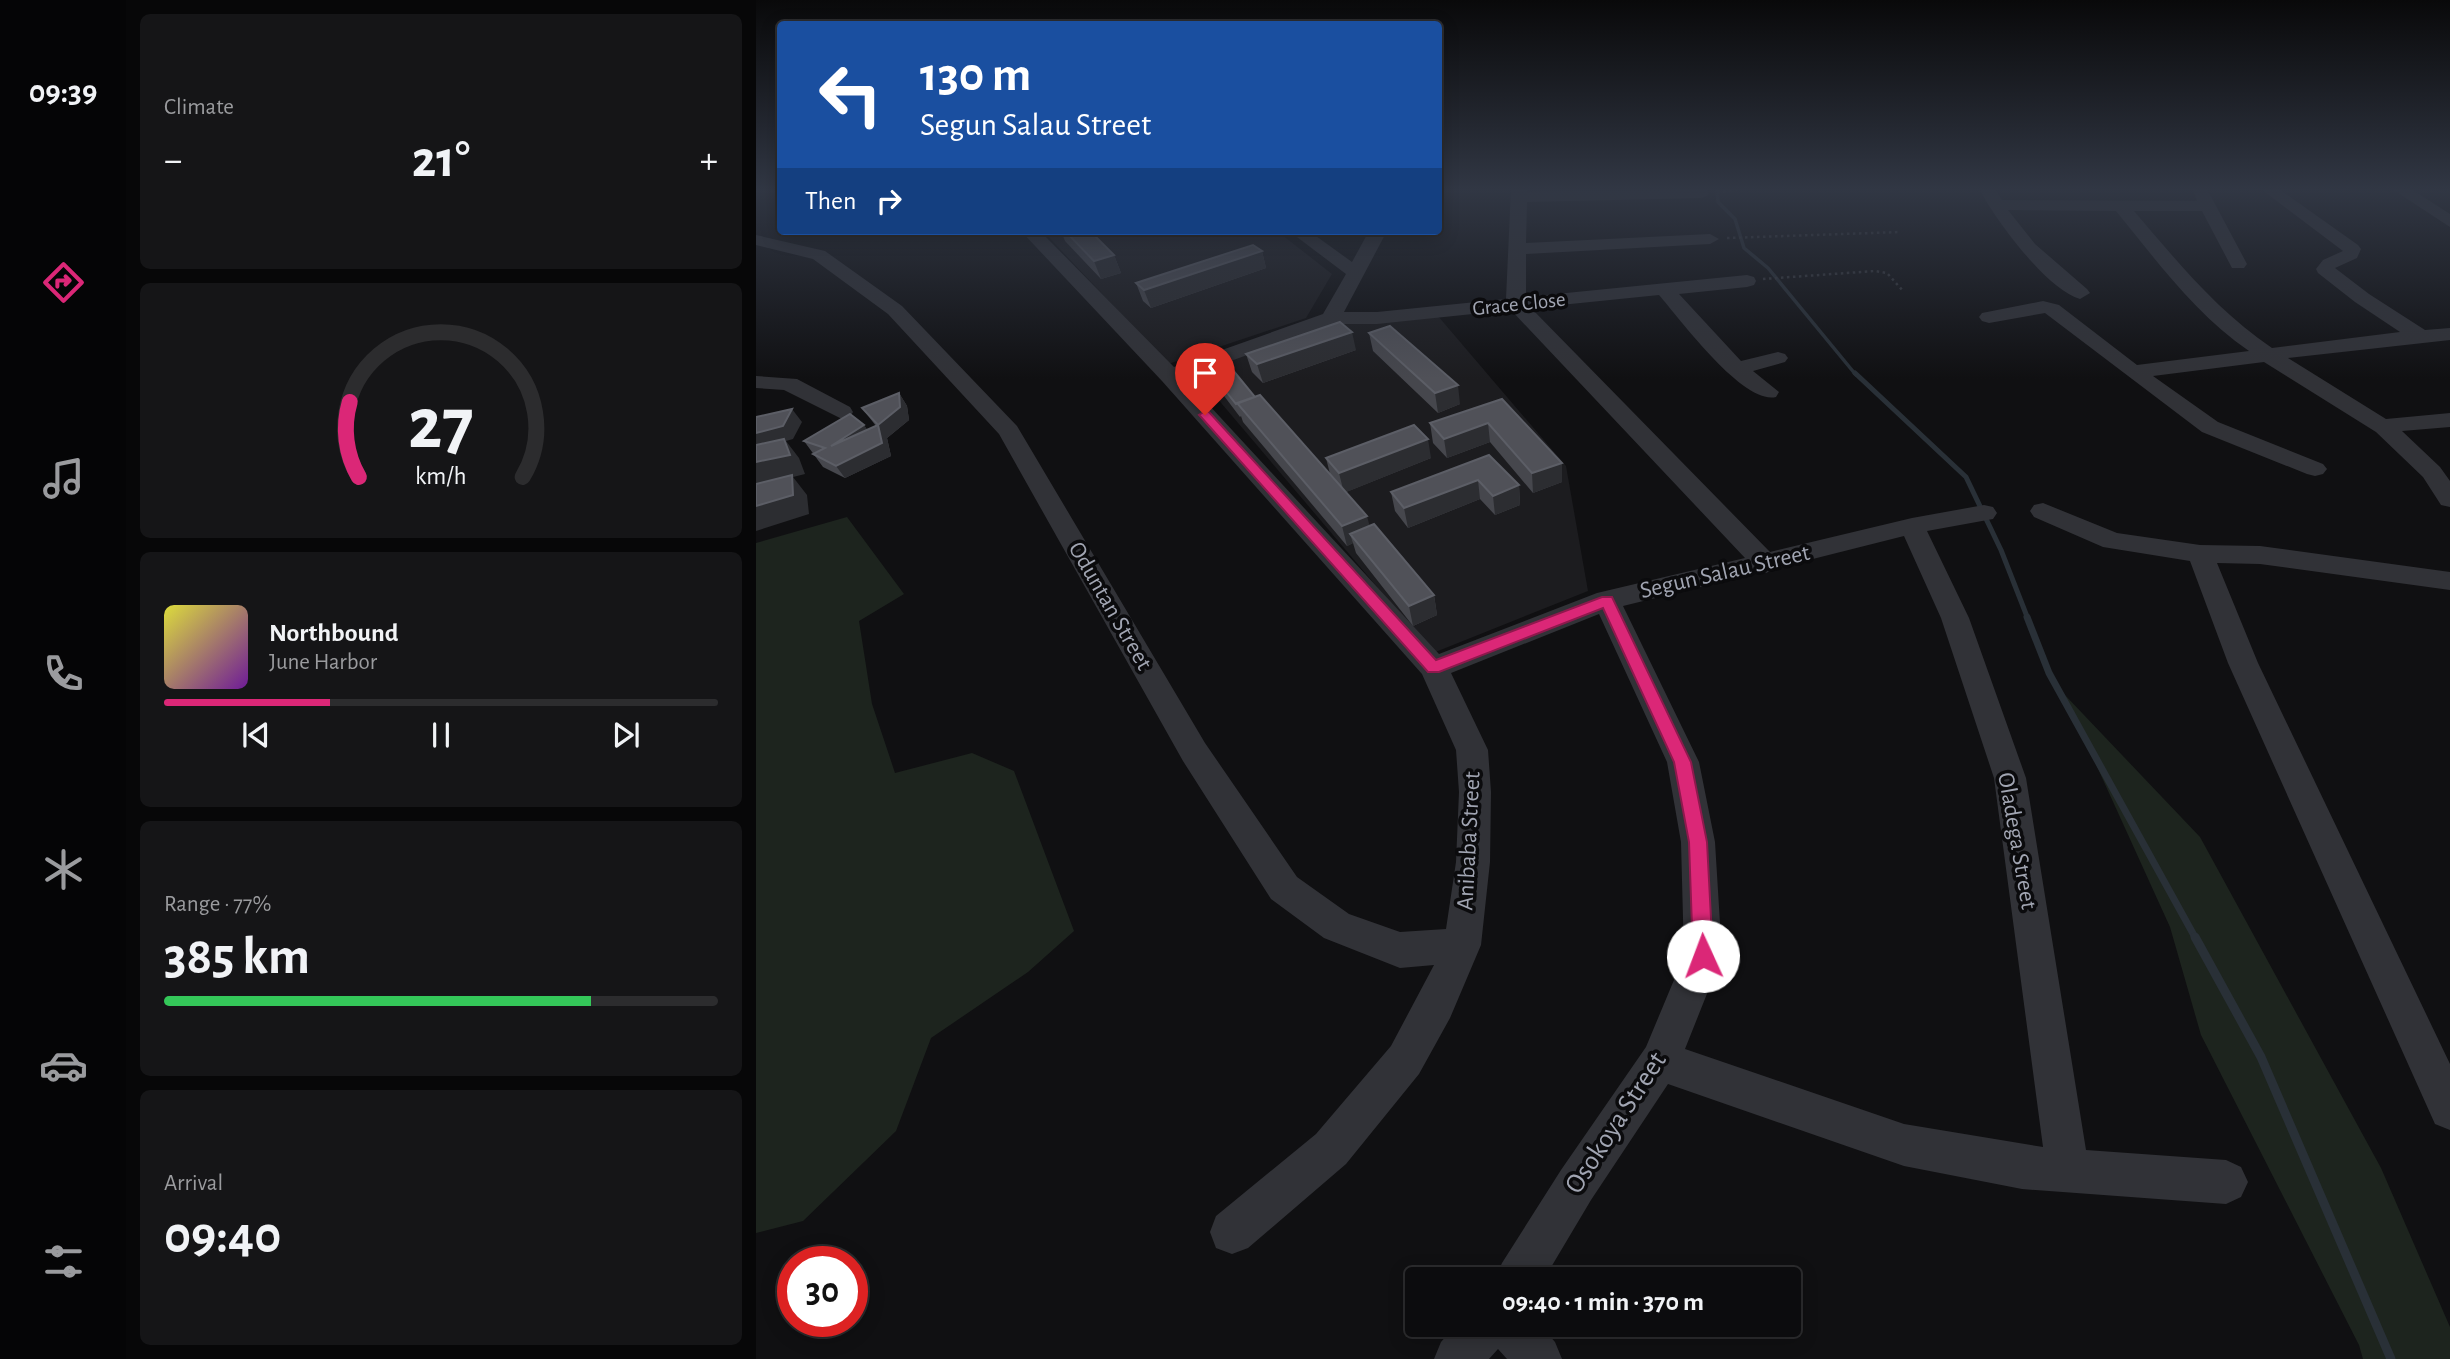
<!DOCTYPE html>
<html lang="en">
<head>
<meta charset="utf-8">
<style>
  :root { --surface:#0c0c0e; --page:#151517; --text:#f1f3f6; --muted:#9a9b9e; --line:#2c2c2e; --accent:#db2777 }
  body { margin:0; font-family:"Alegreya Sans",sans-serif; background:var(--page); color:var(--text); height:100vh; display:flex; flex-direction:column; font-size:26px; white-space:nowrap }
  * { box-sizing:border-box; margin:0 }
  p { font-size:23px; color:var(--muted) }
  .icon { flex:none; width:38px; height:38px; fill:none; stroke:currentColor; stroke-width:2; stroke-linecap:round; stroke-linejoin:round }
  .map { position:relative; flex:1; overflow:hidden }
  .sheet { display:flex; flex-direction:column; gap:14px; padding:14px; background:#070708; width:630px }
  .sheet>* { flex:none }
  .banner { position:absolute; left:21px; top:21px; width:665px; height:214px; border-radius:7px; box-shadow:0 4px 18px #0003,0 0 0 2px var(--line); background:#1a4fa0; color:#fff; overflow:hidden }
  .speed { position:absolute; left:21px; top:1246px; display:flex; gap:14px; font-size:35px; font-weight:700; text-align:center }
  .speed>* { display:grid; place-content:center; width:91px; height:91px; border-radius:50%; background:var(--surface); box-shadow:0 4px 18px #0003,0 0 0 2px var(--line); line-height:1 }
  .speed .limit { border:10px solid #d22; background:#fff; color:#111 }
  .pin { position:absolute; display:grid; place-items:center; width:60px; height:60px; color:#fff; margin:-72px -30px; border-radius:50% 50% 50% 0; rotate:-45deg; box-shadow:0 0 7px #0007 }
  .pin .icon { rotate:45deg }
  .me { position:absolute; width:77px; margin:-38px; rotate:358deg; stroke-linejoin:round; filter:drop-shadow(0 0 5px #0008) }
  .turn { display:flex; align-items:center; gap:24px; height:147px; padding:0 28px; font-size:32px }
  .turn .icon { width:91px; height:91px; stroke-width:2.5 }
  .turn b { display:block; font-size:49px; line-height:60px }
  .then { display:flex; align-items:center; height:66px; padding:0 28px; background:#0003; gap:14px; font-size:26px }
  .big { font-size:52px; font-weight:600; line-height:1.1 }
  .sheet .tile { flex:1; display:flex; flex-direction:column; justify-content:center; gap:10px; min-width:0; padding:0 24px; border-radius:10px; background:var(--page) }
  .sheet .dial { align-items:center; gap:0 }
  .dial svg { height:182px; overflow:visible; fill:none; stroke:var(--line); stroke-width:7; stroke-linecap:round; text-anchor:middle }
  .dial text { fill:var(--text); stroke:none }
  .song { display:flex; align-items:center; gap:21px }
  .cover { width:84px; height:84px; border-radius:10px; background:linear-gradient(135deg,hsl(60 70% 55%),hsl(280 70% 35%)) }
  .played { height:7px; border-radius:4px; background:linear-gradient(90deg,var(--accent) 30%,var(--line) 30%) }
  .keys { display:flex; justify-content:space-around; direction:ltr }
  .heat { display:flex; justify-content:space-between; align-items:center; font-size:38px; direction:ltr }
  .charge { height:10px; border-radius:5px; background:linear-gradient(90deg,#34c759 77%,var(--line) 0) }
  .trip { position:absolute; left:649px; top:1267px; width:396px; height:70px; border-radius:7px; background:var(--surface); box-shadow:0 4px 18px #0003,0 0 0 2px var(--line); font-weight:600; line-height:70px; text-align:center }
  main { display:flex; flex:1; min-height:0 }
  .menu { display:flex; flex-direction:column; width:126px; justify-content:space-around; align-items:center; background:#050506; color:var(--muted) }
  .menu .icon { width:49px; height:49px }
  .menu .selected { color:var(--accent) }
  .menu b { font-size:32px; color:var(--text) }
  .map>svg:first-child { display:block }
  .built { fill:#1c1c1f }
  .green { fill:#1d241e }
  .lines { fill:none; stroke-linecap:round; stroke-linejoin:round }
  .stream-far3 { stroke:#293037; stroke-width:3.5 }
  .stream-far2 { stroke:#293037; stroke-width:5 }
  .stream-far1 { stroke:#293037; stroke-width:7 }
  .stream { stroke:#293037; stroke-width:9 }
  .path { stroke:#37393e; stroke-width:2.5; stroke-dasharray:2.5 3.5; stroke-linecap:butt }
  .minor { fill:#313237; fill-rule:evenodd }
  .wall { fill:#46474d }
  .shaded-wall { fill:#2c2d31 }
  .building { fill:#505158; stroke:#5c5e66; stroke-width:2 }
  .route { fill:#db2777; stroke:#8e194d; stroke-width:2 }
  .labels { text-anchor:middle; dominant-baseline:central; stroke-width:7; stroke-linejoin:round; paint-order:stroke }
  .far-street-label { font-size:21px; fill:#a1a5b2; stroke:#0b0b0d }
  .street-label { font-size:24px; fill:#a1a5b2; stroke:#0b0b0d }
  .near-street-label { font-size:28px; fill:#a1a5b2; stroke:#0b0b0d }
</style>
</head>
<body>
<main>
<nav class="menu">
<b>09:39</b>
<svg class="icon selected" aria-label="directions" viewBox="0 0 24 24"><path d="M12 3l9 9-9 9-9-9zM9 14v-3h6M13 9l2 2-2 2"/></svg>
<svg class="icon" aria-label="music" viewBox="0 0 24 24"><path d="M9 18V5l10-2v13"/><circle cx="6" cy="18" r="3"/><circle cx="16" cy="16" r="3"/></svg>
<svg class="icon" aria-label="phone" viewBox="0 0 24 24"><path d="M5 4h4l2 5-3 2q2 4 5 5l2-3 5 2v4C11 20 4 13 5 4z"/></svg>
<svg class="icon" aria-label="climate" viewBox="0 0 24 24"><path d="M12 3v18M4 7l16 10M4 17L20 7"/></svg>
<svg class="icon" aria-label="car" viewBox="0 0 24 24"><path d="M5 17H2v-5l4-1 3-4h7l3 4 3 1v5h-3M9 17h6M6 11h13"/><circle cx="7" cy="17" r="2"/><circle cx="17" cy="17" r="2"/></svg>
<svg class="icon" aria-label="filters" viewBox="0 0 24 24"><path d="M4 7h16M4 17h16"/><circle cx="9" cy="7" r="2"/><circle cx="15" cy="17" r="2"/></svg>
</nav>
<section class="sheet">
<div class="tile"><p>Climate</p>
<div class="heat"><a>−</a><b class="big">21°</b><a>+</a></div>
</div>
<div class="tile dial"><svg viewBox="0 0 100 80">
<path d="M14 69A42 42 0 1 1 86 69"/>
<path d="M14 69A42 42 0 0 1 10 36" stroke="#db2777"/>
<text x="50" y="56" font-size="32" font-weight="700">27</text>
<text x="50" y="72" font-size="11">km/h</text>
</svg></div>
<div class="tile">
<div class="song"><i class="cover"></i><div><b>Northbound</b><p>June Harbor</p></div></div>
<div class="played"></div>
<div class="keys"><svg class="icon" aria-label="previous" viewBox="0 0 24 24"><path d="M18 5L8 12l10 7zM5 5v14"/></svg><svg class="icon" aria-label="pause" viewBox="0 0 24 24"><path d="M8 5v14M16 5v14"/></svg><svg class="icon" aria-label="next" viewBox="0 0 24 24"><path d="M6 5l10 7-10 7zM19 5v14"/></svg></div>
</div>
<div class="tile"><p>Range · 77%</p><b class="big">385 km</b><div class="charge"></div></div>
<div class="tile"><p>Arrival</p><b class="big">09:40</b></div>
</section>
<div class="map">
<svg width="1694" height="1359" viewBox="0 0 1694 1359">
  <rect width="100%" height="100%" fill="#101012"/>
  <path class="built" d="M 287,231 L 521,231 L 576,274 L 550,318 L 412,364 Z
    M 682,316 L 810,466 L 832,591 L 677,653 L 438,371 L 580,322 Z"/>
  <path class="green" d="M 91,517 L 148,594 L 103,621 L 116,704 L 139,773 L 216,753 L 258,771 L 318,931 L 272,972 L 175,1038 L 140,1131 L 47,1221 L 0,1233 L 0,543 Z
    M 1308,694 L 1444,837 L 1625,1168 L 1694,1327 L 1694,1359 L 1607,1359 L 1603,1345 L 1445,1035 L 1414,927 Z"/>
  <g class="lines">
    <path class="stream-far3" d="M 961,189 L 962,202 L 979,219 L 988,248 L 1012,268 L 1100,375"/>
    <path class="stream-far2" d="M 1099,373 L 1210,477 L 1245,550 L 1272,619"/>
    <path class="stream-far1" d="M 1271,617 L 1293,673 L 1440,939"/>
    <path class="stream" d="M 1439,937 L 1505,1057 L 1635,1359"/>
    <path class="path" d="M 961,193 L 985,189
      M 971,238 L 1144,232
      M 1007,279 L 1119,271 L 1131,273 L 1148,292"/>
    <path class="minor" d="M 755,189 L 771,189 L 771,192 L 951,190 L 953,193 L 951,196 L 945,198 L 771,202 L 770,243 L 954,234 L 963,239 L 954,244 L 770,254 L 770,297 L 991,275 L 998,277 L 1000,281 L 998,285 L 991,287 L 923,294 L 985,361 L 1022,352 L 1029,354 L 1032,358 L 1029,362 L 997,371 L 1023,392 L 1020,397 C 987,405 924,319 903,295 L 775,308 L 1014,552 L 1156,518 L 1228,505 L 1237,507 L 1241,513 L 1237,519 L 1171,531 L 1213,618 L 1270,778 L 1330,1150 L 1470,1160 L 1485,1167 L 1492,1182 L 1485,1197 L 1470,1204 L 1266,1189 L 1148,1166 L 912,1084 L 835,1200 L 788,1279 L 739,1279 L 746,1263 L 805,1170 L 890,1047 L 928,956 L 925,842 L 911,762 L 843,614 L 695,673 L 732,750 L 735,792 L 734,862 L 725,945 L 694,1018 L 663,1074 L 590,1164 L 492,1248 L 476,1254 L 460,1248 L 454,1232 L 460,1216 L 560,1134 L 635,1046 L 678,965 L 644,968 L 568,938 L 515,899 L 427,761 L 243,434 L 132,314 L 57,259 L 0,245 L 0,235 L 69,251 L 146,306 L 261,426 L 449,743 L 541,877 L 593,914 L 644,932 L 690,929 L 700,862 L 703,792 L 700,750 L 666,674 L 406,381 L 265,231 L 284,231 L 418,367 L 567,314 L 590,274 L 533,231 L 553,231 L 596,262 L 613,231 L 631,231 L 588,312 L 621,312 L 750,299 ZM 755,310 L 989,558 L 841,593 L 683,654 L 428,378 L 577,324 L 621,324 ZM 1148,536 L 1185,618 L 1238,778 L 1287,1147 L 1148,1124 L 929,1049 L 966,956 L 959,842 L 943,762 L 867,606 L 1005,572 L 1010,573 L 1021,568 Z
      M 1227,189 L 1239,189 L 1246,200 L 1441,201 L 1437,189 L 1451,189 L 1491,264 L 1488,268 L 1476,268 L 1446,211 L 1378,211 C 1421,261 1461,311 1516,348 L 1644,332 L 1599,302 L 1562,273 L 1560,269 L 1567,260 L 1587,251 L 1505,189 L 1523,189 L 1602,245 L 1605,249 L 1601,258 L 1579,268 L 1613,294 L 1669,330 L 1694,328 L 1694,340 L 1532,358 L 1630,419 L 1694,413 L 1694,427 L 1646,431 L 1684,467 L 1694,481 L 1694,507 L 1685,505 L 1667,477 L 1620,432 L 1508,362 L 1397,376 L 1462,422 L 1567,464 L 1571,469 L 1567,474 L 1559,476 L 1551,474 L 1446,432 L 1289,313 L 1233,323 L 1226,321 L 1223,317 L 1226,313 L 1287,301 L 1303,305 L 1381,365 L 1493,351 C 1439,314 1401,261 1360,211 L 1252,210 L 1279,244 L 1331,289 L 1334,293 L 1324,299 C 1291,290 1240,220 1225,192 Z
      M 1636,189 L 1655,189 L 1694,214 L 1694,227 Z
      M 144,231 L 132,237 L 123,232 L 124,231 Z
      M 0,376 L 41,379 L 94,407 L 97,412 L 94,417 L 86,419 L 28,390 L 0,388 Z
      M 1287,503 L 1361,533 L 1444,545 L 1504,546 L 1694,572 L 1694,590 L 1504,564 L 1461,563 L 1502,663 L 1694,1064 L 1694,1130 L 1679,1124 L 1472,663 L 1434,561 L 1347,547 L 1278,517 L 1274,511 L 1278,505 Z
      M 700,1325 L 784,1325 L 799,1342 L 806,1359 L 751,1359 L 742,1349 L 733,1359 L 678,1359 L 685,1342 Z"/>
  </g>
  <path class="wall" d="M 305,231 L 334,231 L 358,255 L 365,273 L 345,279 L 309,241 Z
    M 506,251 L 510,268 L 395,308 L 387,301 L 380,283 Z
    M 613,333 L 704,404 L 682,413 L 617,351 Z
    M 600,350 L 507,383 L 496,372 L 490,354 Z
    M 457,375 L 499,397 L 574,474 L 570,458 L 675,458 L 590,492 L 614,526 L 678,595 L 681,615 L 657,626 L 600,553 L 597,543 L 591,546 L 487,422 L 485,416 L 484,417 L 462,388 Z
    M 143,393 L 151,406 L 153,420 L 131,438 L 135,456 L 89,478 L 67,467 L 48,441 L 108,425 L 111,430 L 120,426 L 106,408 Z
    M 746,399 L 806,463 L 806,482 L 777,493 L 734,442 L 691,458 L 677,443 L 674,423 Z
    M 733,455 L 763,485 L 764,505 L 739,515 L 724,499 L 652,528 L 639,511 L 635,492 Z"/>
  <path class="shaded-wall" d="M 373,231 L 399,231 L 375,237 Z
    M 506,251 L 510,268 L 395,308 L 388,290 Z
    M 358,255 L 365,273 L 345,279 L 338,261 Z
    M 596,332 L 600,350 L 507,383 L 501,364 Z
    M 702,385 L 704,404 L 682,413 L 679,393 Z
    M 143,393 L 151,406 L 153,420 L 131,438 L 135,456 L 89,478 L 80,466 L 122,425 Z
    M 36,409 L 46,422 L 37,439 L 30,441 L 43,458 L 49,474 L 37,477 L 51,495 L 53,514 L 0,531 L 0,433 Z
    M 732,423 L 734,442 L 691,458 L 688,439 Z
    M 108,425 L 117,438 L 75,446 Z
    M 672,439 L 675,458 L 588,493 L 583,473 Z
    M 806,463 L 806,482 L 777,493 L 776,473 Z
    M 722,480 L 724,499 L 652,528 L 648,508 Z
    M 763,485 L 764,505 L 739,515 L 737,496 Z
    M 611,516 L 616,535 L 594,534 L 597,543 L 591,546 L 586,526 Z
    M 678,595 L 681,615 L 657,626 L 653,606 Z"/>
  <path class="building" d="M 309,231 L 334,231 L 358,255 L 338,261 Z
    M 497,245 L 506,251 L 388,290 L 380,283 Z
    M 584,322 L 596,332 L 501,364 L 490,354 Z
    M 634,326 L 702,385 L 679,393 L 613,333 Z
    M 476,369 L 499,397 L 480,404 L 457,375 Z
    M 143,393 L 144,407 L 122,425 L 106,408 Z
    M 504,395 L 611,516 L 586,526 L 481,403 Z
    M 746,399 L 806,463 L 776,473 L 732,423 L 688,439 L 674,423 Z
    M 36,409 L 27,426 L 0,433 L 0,417 Z
    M 94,414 L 108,425 L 75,446 L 122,425 L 126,443 L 80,466 L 57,454 L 69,448 L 48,441 Z
    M 658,425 L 672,439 L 583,473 L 570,458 Z
    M 28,439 L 34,455 L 0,462 L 0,445 Z
    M 733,455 L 763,485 L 737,496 L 722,480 L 648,508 L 635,492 Z
    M 36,475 L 37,495 L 0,506 L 0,484 Z
    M 618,524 L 678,595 L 653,606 L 594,534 Z"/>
  <linearGradient id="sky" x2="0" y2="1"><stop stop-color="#09090a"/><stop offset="0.5" stop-color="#313744"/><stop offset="1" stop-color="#313744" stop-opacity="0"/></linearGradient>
  <rect width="1694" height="379" fill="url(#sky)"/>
  <path class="route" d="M 449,411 L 453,412 L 680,660 L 846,597 L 856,597 L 935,762 L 951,842 L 957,956 L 954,962 L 947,965 L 940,962 L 937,956 L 933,842 L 918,762 L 847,608 L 683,672 L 672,672 L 445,417 L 443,415 Z"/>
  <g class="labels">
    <g class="far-street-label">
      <text transform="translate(763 304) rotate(-6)">Grace Close</text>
    </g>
    <g class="street-label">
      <text transform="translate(969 572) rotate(-13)">Segun Salau Street</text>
      <text transform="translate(354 606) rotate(60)">Oduntan Street</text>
      <text transform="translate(713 841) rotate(-87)">Anibaba Street</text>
      <text transform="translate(1261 841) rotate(80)">Oladega Street</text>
    </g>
    <g class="near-street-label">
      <text transform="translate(860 1123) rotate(-57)">Osokoya Street</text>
    </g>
  </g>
</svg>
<div class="speed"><div class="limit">30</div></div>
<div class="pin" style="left:449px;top:415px;background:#d93025"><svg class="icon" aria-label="arrive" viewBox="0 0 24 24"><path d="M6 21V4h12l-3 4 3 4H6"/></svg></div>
<svg class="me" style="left:947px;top:956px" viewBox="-20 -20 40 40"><circle r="19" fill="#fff"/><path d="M0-13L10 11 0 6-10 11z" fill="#db2777"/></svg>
<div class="trip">09:40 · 1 min · 370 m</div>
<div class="banner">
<div class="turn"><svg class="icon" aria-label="left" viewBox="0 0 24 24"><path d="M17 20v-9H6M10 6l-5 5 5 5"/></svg><div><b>130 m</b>Segun Salau Street</div></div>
<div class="then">Then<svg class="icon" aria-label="right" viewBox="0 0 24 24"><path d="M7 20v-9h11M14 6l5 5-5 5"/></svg></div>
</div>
</div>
</main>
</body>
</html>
